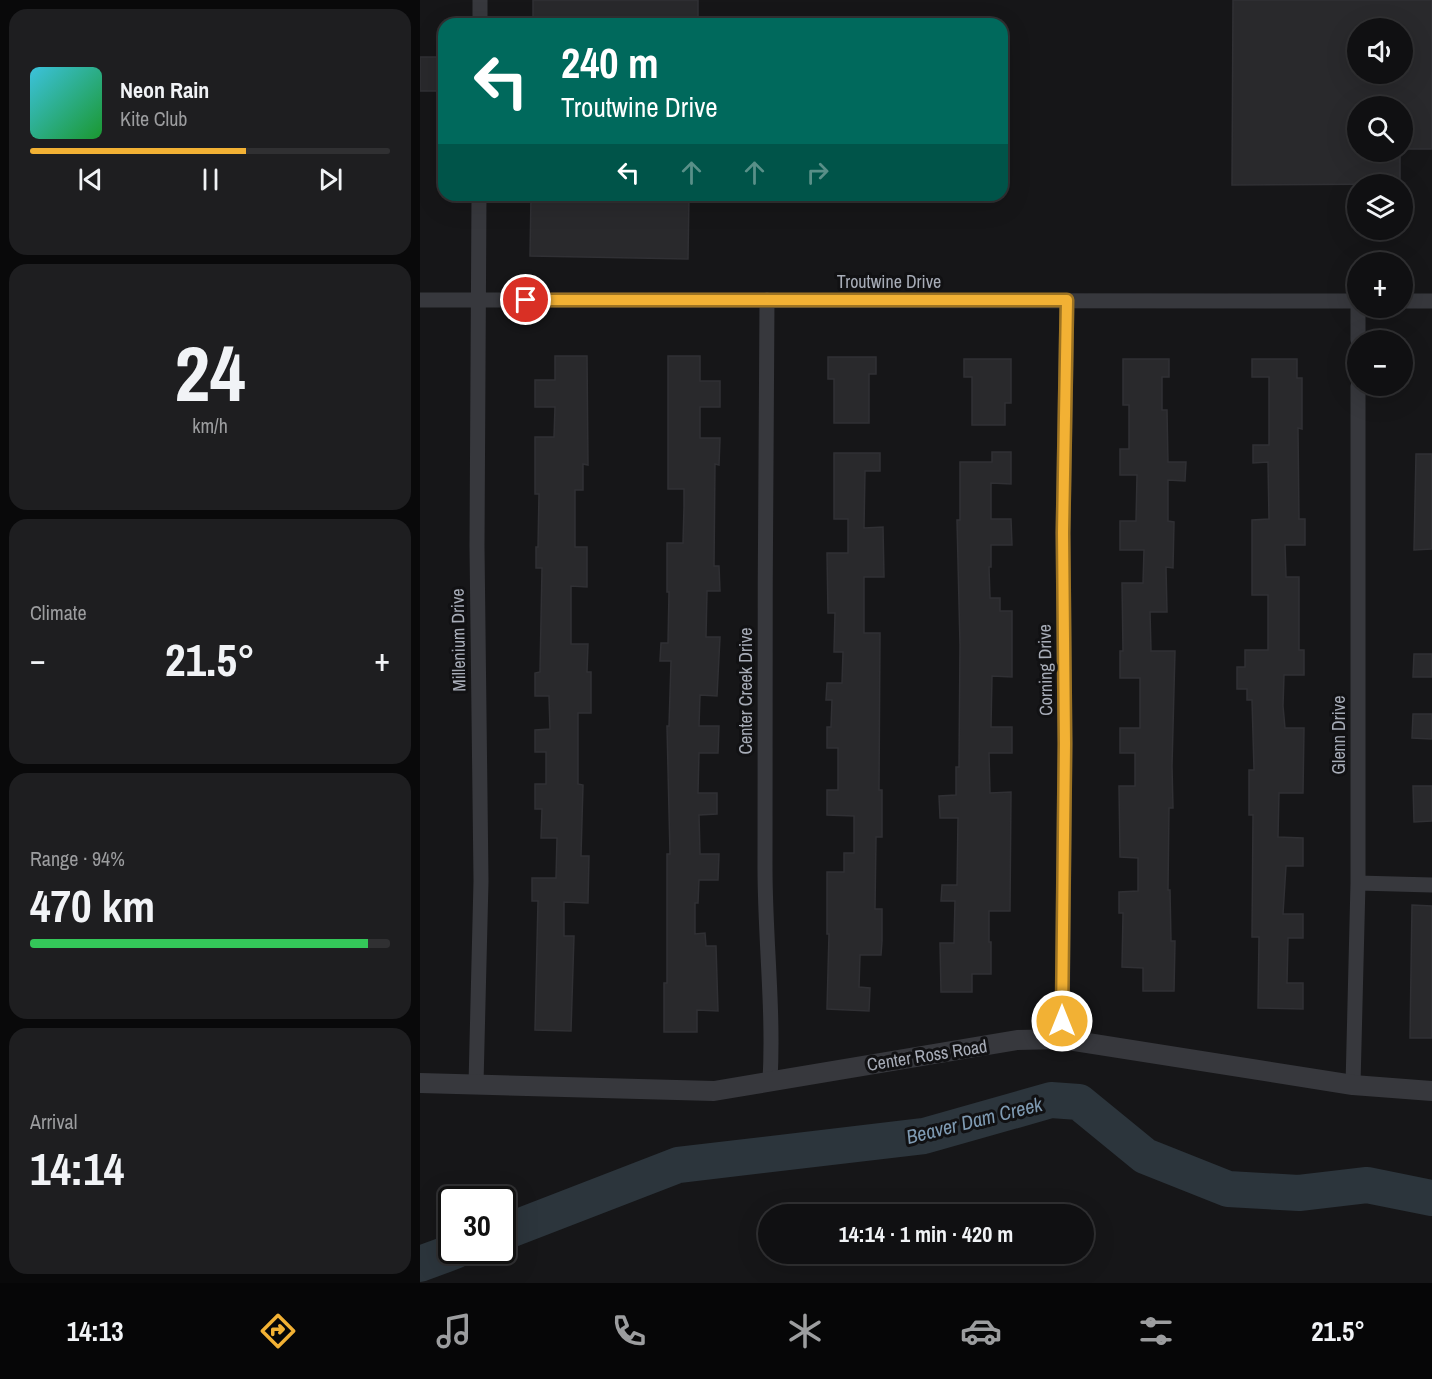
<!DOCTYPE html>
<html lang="en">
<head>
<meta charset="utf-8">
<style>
  :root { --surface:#101012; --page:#1e1e20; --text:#f1f3f6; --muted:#9c9d9f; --line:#303032; --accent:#f2b134 }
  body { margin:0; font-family:"Archivo Narrow",sans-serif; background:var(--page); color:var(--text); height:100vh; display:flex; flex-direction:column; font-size:22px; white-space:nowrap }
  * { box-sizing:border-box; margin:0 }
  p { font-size:20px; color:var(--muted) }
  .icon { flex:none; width:33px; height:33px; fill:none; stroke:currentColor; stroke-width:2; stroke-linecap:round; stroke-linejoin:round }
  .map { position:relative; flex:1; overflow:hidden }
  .side { display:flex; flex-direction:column; gap:9px; padding:9px; background:#09090a; width:420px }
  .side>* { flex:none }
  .hud { position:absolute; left:18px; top:18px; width:570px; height:183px; border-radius:18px; box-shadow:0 6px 24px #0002,0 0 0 2px var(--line); background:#00695c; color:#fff; overflow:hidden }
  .controls { position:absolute; left:927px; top:18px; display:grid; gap:12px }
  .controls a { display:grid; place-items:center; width:66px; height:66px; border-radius:50%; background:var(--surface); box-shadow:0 6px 24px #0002,0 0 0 2px var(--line); font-size:30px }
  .speed { position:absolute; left:18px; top:1186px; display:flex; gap:12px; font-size:30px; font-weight:700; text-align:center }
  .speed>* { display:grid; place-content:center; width:78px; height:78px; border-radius:50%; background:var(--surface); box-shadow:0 6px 24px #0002,0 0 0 2px var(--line); line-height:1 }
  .speed .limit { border:3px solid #111; border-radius:9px; background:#fff; color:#111 }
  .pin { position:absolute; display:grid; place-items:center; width:51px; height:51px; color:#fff; margin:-26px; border:3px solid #fff; border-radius:50%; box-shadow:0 2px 6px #0007 }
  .me { position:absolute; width:66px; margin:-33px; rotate:0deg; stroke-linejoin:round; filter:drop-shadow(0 0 4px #0008) }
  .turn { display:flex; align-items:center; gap:21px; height:126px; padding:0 24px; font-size:27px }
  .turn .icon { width:78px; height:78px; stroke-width:2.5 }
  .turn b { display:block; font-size:42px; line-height:51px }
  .lanes { display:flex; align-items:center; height:57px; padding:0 24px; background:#0003; justify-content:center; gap:30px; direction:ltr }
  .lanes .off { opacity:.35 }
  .big { font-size:45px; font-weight:800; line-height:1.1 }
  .side .tile { flex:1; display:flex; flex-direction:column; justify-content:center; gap:9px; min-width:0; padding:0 21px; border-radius:18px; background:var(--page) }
  .side .dial { align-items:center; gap:0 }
  .dial b { font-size:78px; line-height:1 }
  .song { display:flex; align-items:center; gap:18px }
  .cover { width:72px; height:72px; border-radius:9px; background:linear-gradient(135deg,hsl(190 70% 55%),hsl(130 70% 35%)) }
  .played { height:6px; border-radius:3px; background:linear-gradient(90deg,var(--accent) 60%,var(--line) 60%) }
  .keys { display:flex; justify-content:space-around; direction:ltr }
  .heat { display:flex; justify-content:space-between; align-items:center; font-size:33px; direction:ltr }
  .charge { height:9px; border-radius:4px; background:linear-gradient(90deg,#34c759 94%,var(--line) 0) }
  .trip { position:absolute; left:338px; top:1204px; width:336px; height:60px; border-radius:30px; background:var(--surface); box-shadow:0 6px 24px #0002,0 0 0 2px var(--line); font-weight:800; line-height:60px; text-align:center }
  .menu { display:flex; height:96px; justify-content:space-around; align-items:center; background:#060607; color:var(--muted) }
  .menu .icon { width:42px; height:42px }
  .menu .current { color:var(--accent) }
  .menu b { font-size:27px; color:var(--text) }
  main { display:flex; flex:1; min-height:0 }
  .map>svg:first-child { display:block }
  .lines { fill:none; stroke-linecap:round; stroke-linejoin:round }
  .river { stroke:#2c353c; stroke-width:36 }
  .building { fill:#29292c; stroke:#303034; stroke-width:1.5; fill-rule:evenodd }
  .minor { stroke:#37383d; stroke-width:15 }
  .tertiary { stroke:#37383d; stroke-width:20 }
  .route-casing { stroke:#9d7322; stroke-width:15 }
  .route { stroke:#f2b134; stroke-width:10 }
  .labels { text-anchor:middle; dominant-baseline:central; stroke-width:6; stroke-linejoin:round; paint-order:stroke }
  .street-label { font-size:18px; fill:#a8adb8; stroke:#111113 }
  .water-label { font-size:20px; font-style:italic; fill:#7f9bb3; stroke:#111113 }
</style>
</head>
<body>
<main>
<section class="side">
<div class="tile">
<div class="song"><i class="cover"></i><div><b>Neon Rain</b><p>Kite Club</p></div></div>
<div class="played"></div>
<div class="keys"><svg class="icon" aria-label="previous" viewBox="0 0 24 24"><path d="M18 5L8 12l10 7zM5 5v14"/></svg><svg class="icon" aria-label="pause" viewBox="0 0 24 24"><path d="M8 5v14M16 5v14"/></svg><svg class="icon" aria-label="next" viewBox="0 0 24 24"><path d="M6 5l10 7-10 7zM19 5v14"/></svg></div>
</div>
<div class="tile dial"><b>24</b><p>km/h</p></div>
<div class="tile"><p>Climate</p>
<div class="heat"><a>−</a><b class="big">21.5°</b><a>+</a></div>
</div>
<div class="tile"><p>Range · 94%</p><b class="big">470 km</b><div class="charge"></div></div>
<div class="tile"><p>Arrival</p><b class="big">14:14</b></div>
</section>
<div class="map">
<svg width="1012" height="1283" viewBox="0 0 1012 1283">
  <rect width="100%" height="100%" fill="#161618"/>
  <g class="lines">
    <path class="river" d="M 82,1233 L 258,1165 L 504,1136 L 631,1100 L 659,1102 L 725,1156 L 808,1189 L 879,1193 L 947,1185 L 1012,1198
      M 0,1264 L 35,1251"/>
  </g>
  <path class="building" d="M 113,0 L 278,0 L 278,21 L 113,21 Z
    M 813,0 L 1012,0 L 1012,149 L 982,149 L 982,106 L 938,106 L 938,152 L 980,152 L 980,184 L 812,185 ZM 938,28 L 982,28 L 982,74 L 938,74 Z
    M 0,57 L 18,57 L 18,91 L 0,91 Z
    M 111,195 L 269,195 L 268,259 L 110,256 Z
    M 135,356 L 167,356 L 168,465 L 163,464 L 163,490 L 155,490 L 155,547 L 167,547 L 167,587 L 151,586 L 151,644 L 168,644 L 167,672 L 171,672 L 171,713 L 158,713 L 158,784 L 163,785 L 161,856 L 169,856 L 168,903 L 144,902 L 144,936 L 154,936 L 151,1031 L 115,1030 L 118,901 L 112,901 L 112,878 L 136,878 L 137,838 L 121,838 L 122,809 L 115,809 L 115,784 L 126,784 L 126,752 L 115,752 L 115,730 L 130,729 L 129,696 L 115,696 L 115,673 L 120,672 L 122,568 L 116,568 L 116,547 L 118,547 L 119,494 L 115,494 L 115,437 L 134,437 L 135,407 L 115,407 L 115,380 L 135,380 Z
    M 248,356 L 280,356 L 280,381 L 300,381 L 300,407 L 280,407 L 280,438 L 300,438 L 299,465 L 295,464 L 294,566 L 299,566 L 300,591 L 287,591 L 286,637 L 300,637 L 297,696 L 280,695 L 279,726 L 299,726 L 298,753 L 279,753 L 278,793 L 297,793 L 297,814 L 279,815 L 280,854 L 299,854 L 298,880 L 279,880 L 278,903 L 275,903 L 275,934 L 285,933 L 286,946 L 296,946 L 298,1011 L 277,1010 L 277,1032 L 244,1032 L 244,983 L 247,983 L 247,854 L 250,854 L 247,726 L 249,726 L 251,661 L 240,661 L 241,643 L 248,643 L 249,592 L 247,592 L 247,543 L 263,543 L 264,507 L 264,489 L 248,489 Z
    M 408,357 L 456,357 L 456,374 L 449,374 L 449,423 L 414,423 L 414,379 L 408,379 Z
    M 544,359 L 591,359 L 591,403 L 585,403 L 585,425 L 552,425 L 552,377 L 544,377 Z
    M 703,359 L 749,359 L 749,377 L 742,377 L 742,410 L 747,410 L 748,462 L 766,462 L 765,481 L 748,480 L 748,521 L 754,522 L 753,568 L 746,567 L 747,612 L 730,612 L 731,651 L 755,651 L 752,766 L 753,808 L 749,808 L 748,890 L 750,890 L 751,941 L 755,941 L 754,991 L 723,991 L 723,968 L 702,967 L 703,913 L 699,913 L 699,892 L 718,891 L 718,858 L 700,857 L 699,786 L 715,786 L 715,753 L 700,753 L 700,728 L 720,728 L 720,678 L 700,678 L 700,651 L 703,651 L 702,583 L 723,583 L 724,550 L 700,550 L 700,521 L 716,521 L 717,475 L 700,475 L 700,449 L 709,449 L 709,405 L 703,405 Z
    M 832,359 L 877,359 L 877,378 L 882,378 L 882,429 L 878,428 L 879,519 L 885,519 L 885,545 L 865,545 L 866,577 L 879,577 L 879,650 L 884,650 L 884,675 L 864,675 L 863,706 L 865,728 L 884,728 L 883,793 L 859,793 L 858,837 L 883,838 L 883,866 L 866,866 L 863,914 L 883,914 L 883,938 L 868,938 L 867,983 L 883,983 L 883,1009 L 838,1008 L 839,937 L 832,937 L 833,815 L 829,815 L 829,770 L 834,770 L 832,700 L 827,700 L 827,689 L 817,689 L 817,667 L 825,667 L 825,650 L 848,650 L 848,595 L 832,595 L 832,520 L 849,519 L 848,462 L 833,463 L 833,445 L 849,445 L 849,377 L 832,377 Z
    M 572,452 L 591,452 L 591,484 L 571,483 L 571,519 L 591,519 L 592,545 L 571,545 L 571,567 L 569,567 L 570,598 L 580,598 L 580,611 L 592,611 L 592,677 L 572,676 L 571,727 L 592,727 L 592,753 L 569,753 L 570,793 L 591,792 L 590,911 L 569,911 L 569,942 L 571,942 L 571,974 L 552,974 L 552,992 L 521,992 L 520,943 L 534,943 L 535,901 L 521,901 L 522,885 L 537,885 L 538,818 L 520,818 L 519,796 L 536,795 L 536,767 L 539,767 L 540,645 L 537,520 L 540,520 L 540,462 L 572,462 Z
    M 414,453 L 460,453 L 460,471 L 445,471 L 444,528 L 463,527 L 464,577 L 444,577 L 444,633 L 460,633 L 459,790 L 462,790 L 462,837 L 456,837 L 455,909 L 462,909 L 462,941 L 461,955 L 440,955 L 439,987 L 450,988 L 449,1011 L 407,1009 L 409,934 L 407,934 L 407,872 L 424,872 L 424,853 L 434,853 L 434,816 L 407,815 L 407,790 L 418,790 L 418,748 L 407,748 L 407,727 L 411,727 L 412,700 L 406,700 L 407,683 L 422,683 L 423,652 L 414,652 L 415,613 L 408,613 L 407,553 L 428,553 L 428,519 L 414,519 Z
    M 996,454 L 1012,454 L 1012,549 L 994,550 Z
    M 994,654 L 1012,654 L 1012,677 L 993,677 Z
    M 993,714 L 1012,714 L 1012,739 L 992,738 Z
    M 993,786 L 1012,786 L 1012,821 L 994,822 Z
    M 992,905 L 1012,906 L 1012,1038 L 990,1038 Z"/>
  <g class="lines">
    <path class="minor" d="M 60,24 L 60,0
      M 0,300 L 938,301
      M 347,300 C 345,489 345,679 345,868 C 345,939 354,1010 350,1081
      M 982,301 L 1012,301
      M 938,308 L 938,340
      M 938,883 L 1012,885
      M 642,1039 L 645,744 L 643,533 L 647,301
      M 56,1084 L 61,881 L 57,546 L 59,195
      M 933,1085 L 938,883 L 938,386"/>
    <path class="tertiary" d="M 0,1083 L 294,1091 L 597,1040 L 642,1039 L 933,1085 L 1012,1091"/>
  </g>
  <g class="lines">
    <defs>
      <path id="route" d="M 106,300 L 647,300 L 643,533 L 645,744 L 642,1021"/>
    </defs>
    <use href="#route" class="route-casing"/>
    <use href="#route" class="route"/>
  </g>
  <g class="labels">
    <g class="street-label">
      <text x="469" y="281">Troutwine Drive</text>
      <text transform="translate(38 640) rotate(-91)">Millenium Drive</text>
      <text transform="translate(625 670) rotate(-91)">Corning Drive</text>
      <text transform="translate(325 691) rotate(-90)">Center Creek Drive</text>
      <text transform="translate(918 735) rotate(-90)">Glenn Drive</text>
      <text transform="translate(507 1055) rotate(-9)">Center Ross Road</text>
    </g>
    <g class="water-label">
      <text transform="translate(554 1120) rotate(-14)">Beaver Dam Creek</text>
    </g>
  </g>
</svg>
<div class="controls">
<a><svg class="icon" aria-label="sound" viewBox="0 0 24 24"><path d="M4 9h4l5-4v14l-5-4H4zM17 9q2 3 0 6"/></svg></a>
<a><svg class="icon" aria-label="search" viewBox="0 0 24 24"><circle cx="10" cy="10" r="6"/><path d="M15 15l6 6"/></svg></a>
<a><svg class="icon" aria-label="layers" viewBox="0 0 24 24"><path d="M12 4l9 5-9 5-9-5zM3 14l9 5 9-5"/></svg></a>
<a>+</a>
<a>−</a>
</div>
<div class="speed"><div class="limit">30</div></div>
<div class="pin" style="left:106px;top:300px;background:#d93025"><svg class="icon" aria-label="arrive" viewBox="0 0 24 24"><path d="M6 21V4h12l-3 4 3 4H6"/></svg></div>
<svg class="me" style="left:642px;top:1021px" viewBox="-20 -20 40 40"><circle r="17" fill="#f2b134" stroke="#fff" stroke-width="3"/><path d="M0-11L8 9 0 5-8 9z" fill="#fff"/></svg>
<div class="trip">14:14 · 1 min · 420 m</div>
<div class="hud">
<div class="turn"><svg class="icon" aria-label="left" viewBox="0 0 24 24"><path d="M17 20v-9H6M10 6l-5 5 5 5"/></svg><div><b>240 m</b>Troutwine Drive</div></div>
<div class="lanes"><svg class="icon" aria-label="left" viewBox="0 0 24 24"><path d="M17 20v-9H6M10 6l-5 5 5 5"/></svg><svg class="icon off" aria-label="ahead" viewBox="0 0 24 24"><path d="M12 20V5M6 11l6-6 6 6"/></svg><svg class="icon off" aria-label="ahead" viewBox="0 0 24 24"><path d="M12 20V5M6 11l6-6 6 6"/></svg><svg class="icon off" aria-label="right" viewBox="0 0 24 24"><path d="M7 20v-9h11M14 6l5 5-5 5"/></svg></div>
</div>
</div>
</main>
<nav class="menu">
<b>14:13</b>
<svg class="icon current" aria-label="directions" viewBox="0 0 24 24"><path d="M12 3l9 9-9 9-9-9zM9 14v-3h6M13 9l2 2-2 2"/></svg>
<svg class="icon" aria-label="music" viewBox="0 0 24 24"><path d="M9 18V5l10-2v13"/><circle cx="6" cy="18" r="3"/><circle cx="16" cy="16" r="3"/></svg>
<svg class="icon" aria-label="phone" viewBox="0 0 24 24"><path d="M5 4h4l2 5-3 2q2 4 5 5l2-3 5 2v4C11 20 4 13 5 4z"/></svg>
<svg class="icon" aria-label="climate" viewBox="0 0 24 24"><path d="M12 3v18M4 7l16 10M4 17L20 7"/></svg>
<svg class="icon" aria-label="car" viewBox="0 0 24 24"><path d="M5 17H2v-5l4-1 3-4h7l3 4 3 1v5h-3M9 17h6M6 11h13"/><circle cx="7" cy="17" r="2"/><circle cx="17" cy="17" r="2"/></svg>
<svg class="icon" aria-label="filters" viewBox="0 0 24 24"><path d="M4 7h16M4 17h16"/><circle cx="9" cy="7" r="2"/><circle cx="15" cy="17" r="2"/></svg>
<b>21.5°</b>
</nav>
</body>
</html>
